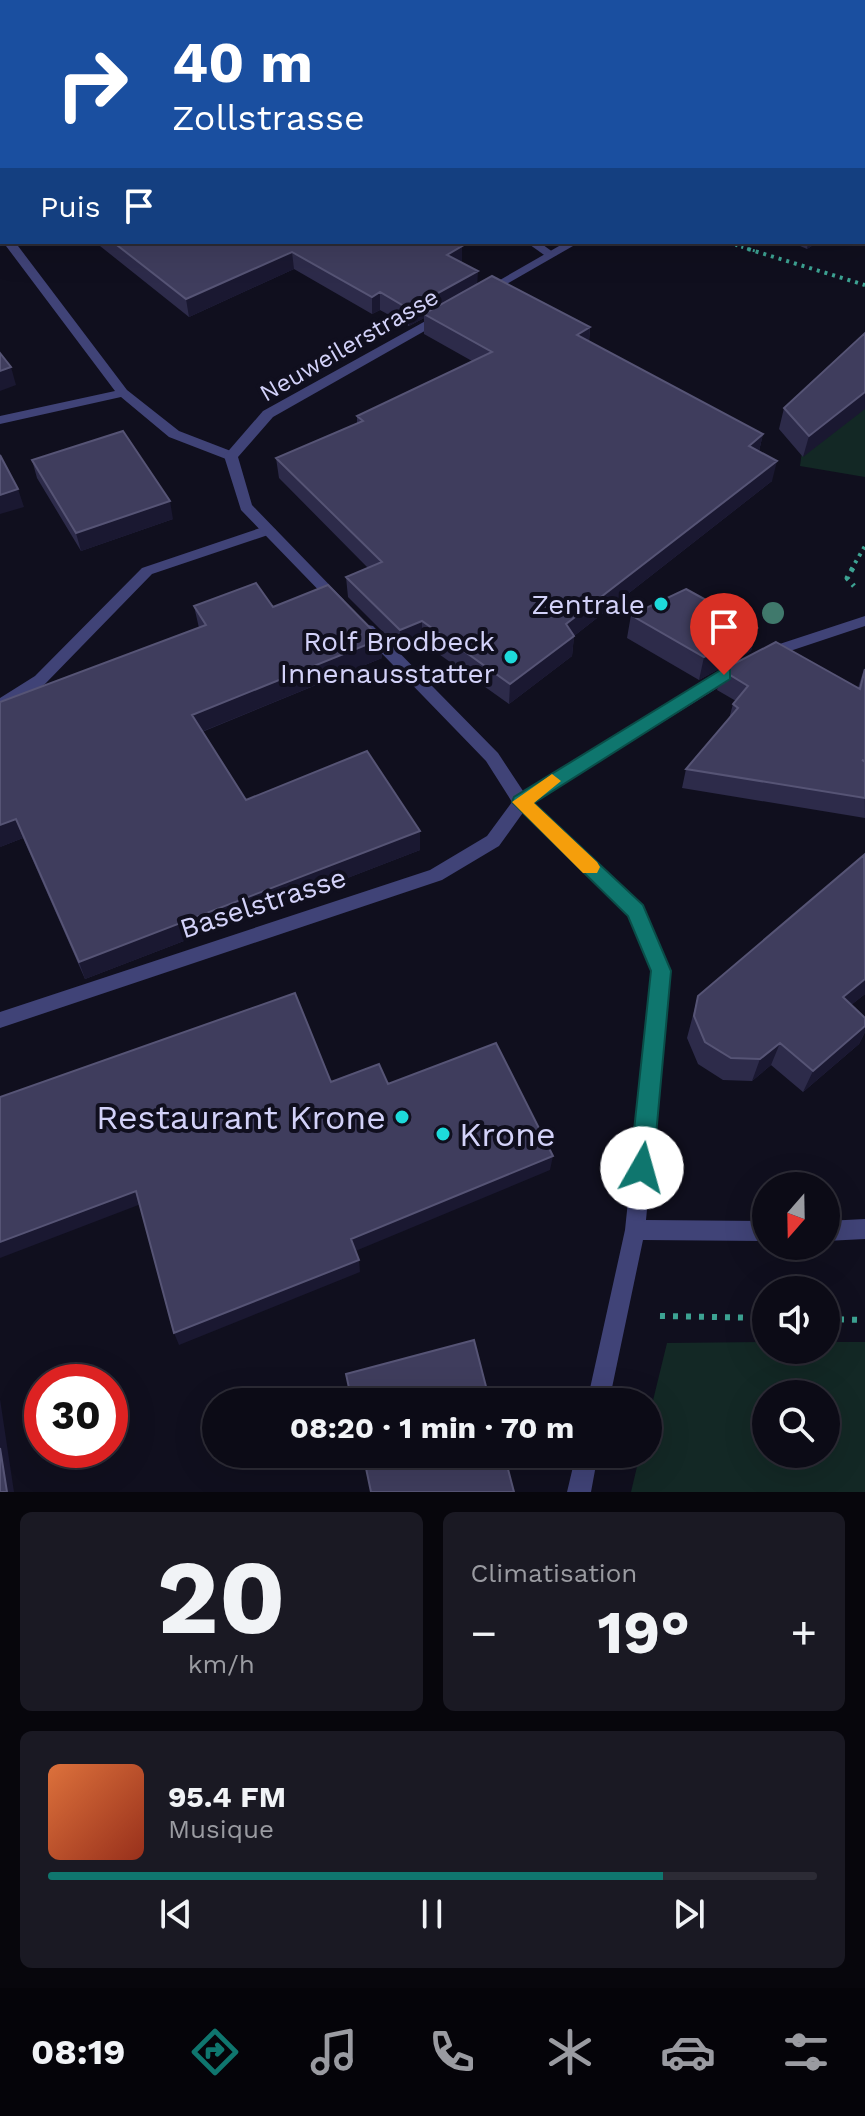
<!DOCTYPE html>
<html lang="fr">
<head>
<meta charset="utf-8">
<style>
  :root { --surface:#0c0b16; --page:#1a1923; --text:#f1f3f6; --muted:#9a9ba1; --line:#2c2b35; --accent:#0f766e }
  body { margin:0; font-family:"Work Sans",sans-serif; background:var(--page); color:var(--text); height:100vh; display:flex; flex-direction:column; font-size:30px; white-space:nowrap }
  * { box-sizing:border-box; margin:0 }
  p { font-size:26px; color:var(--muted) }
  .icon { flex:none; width:44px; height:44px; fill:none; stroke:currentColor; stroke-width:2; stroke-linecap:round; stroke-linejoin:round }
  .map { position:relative; height:1492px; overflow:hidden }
  .sheet { display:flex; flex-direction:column; gap:20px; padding:20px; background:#07060c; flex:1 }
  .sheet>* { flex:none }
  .top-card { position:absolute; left:0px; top:0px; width:866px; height:244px; box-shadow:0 8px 32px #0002,0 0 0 2px var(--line); background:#1a4fa0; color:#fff; overflow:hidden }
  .needle { width:52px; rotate:200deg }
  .controls { position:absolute; left:752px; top:1172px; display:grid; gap:16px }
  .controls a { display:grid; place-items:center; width:88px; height:88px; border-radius:50%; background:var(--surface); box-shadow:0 8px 32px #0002,0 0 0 2px var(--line); font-size:40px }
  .speed { position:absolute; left:24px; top:1364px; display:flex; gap:16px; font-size:40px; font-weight:700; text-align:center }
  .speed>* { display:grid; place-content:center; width:104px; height:104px; border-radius:50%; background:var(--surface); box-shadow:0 8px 32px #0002,0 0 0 2px var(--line); line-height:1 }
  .speed .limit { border:12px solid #d22; background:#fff; color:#111 }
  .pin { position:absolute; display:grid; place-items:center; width:68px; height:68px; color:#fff; margin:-82px -34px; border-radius:50% 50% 50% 0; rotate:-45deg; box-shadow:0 0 8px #0007 }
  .pin .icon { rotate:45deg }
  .me { position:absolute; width:88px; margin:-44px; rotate:7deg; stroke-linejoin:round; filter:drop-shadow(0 0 6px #0008) }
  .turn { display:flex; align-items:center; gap:28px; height:168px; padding:0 40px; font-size:36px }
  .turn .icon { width:104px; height:104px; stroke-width:2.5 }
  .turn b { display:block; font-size:56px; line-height:68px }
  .then { display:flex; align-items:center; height:76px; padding:0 40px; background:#0003; gap:16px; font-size:30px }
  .big { font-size:60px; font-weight:700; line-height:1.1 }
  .sheet .widget { flex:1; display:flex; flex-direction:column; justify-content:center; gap:12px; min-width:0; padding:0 28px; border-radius:12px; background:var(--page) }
  .sheet .dial { align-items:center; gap:0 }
  .dial b { font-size:104px; line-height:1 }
  .song { display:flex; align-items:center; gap:24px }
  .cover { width:96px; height:96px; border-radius:12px; background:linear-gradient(135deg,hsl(20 70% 55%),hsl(10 70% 35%)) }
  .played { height:8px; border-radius:4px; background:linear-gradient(90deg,var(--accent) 80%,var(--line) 80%) }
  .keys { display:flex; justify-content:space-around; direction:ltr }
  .heat { display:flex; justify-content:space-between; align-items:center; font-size:44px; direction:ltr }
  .sheet .tiles { flex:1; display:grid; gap:20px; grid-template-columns:1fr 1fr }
  .widget:last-child { grid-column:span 2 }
  .trip { position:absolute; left:202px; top:1388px; width:460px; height:80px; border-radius:40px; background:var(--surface); box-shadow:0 8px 32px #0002,0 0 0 2px var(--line); font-weight:700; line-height:80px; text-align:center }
  .dock { display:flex; height:128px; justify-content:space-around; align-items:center; background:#050409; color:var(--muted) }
  .dock .icon { width:56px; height:56px }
  .dock .current { color:var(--accent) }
  .dock b { font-size:36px; color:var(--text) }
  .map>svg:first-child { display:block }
  .green { fill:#132825; fill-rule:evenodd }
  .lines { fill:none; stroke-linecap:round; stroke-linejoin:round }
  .path-far3 { stroke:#3da393; stroke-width:3; stroke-dasharray:2 4; stroke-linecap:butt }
  .path-far2 { stroke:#3da393; stroke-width:4; stroke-dasharray:3 5; stroke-linecap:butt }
  .path-far1 { stroke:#3da393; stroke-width:5; stroke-dasharray:4 6; stroke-linecap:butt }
  .path { stroke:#3da393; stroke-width:6; stroke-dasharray:5 8; stroke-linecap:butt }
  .minor { fill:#404377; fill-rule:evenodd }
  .tertiary { fill:#404377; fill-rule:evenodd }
  .tree { fill:#40796c }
  .wall { fill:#2d2b4a }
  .shaded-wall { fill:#1a1831 }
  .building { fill:#3f3d5d; stroke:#565475; stroke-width:2 }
  .route { fill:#0f766e; stroke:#0a4d48; stroke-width:2 }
  .slow { fill:#f59e0b }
  .poi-dot { fill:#1ddadb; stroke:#100f1e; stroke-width:3 }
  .labels { text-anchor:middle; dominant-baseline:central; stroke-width:8; stroke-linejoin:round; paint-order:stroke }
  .far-street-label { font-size:24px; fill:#d3d2f9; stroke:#100f1e }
  .poi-label { font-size:28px; fill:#d3d2f9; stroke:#100f1e; text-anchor:end }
  .street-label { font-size:28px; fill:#d3d2f9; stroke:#100f1e }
  .near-poi-label { font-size:34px; fill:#d3d2f9; stroke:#100f1e; text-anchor:end }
</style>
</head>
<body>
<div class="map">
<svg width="865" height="1492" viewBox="0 0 865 1492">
  <rect width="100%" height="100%" fill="#100f1e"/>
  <path class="green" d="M 809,398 L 865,406 L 865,477 L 800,466 Z
    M 766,1342 L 766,1350 L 826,1350 L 826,1342 L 865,1342 L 865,1492 L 631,1492 L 640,1454 L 648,1454 L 648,1421 L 667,1343 ZM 766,1394 L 826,1394 L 826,1454 L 766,1454 Z"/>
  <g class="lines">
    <path class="path-far3" d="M 724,242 L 755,251"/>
    <path class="path-far2" d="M 748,249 L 865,285
      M 851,570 L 865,546"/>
    <path class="path-far1" d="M 853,568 L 847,578 L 854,586"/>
    <path class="path" d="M 660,1316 L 766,1318
      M 826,1319 L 865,1320"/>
    <path class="minor" d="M 0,227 L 2,227 L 2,236 L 0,236 Z
      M 3,242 L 15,242 L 127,390 L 179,431 L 236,453 L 236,459 L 226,459 L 169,437 L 121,397 L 0,424 L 0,416 L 115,391 Z
      M 526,242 L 539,242 L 557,255 L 547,257 Z
      M 269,525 L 276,530 L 274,533 L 152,574 L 45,684 L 0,712 L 0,698 L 35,676 L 142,568 Z
      M 865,616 L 865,626 L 766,659 L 758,654 L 761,650 Z
      M 738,662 L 746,668 L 743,672 L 533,803 L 642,906 L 670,971 L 646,1220 L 766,1221 L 766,1241 L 643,1240 L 609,1402 L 587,1402 L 625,1230 L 652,971 L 629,916 L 513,802 L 515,797 Z
      M 865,1219 L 865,1239 L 826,1241 L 826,1221 Z
      M 576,1454 L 598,1454 L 591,1492 L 567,1492 Z"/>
    <path class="tertiary" d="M 730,0 L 742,0 L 743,2 L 731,2 Z
      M 864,57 L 865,57 L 865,66 L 864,66 Z
      M 566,242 L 580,242 L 489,294 L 479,292 Z
      M 440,313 L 444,314 L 444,320 L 273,417 L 238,457 L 252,505 L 344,600 L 342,604 L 332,604 L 241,510 L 224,456 L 263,411 Z
      M 368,625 L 373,626 L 498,753 L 527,797 L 529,802 L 527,807 L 499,846 L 442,880 L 0,1028 L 0,1012 L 430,870 L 487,836 L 512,802 L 486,761 L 363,634 L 361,630 Z"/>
  </g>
  <circle class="tree" cx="773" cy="613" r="11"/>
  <path class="wall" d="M 0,0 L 608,2 L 2,2 L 2,107 L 0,105 Z
    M 95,242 L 454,242 L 462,246 L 462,262 L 477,284 L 590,327 L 589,342 L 763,434 L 759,451 L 772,481 L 574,636 L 572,656 L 509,704 L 422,642 L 401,650 L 348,597 L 346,577 L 368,568 L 279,478 L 276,458 L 357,423 L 357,416 L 472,361 L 424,334 L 424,318 L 409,326 L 380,310 L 372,314 L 294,269 L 189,317 Z
    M 791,242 L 818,242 L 807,249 Z
    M 865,333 L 803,457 L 779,429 L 784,408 Z
    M 32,460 L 173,519 L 81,551 L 37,478 Z
    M 194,606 L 273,607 L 381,639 L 382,658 L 202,732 L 246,800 L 420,831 L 420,850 L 85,979 L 23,838 L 0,847 L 199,628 Z
    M 631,615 L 757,628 L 751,651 L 699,680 L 627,638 Z
    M 864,669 L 865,818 L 682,788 L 686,769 L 729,719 L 733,704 L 736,701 L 717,690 L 722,670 L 858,688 Z
    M 865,856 L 865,994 L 851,1005 L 865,1018 L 865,1032 L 859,1044 L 803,1092 L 771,1065 L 752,1081 L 723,1080 L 698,1064 L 687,1038 L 698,996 Z"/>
  <path class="shaded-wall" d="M 832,0 L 865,0 L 865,1 L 862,2 L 827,2 Z
    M 808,242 L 818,242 L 807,249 Z
    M 462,246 L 462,263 L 447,255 Z
    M 292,252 L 294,269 L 189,317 L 186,299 Z
    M 478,271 L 477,288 L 424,314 L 424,318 L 409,326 L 409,309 Z
    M 380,292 L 380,310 L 372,314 L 372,297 Z
    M 590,327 L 588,347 L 577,335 Z
    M 11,367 L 16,385 L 0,391 L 0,371 Z
    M 865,392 L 865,409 L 803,457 L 809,436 Z
    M 763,434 L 758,455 L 749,446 Z
    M 777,461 L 772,481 L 574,636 L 572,656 L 509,704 L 510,684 L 566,624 Z
    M 18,489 L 24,507 L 0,514 L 0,495 Z
    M 170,501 L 173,519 L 81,551 L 76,533 Z
    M 422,621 L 422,642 L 401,650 L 400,630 Z
    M 757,628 L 751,651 L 699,680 L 704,657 Z
    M 381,639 L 382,658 L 196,734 L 192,715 Z
    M 16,819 L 23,838 L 0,847 L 0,825 Z
    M 420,831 L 420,850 L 85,979 L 79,962 Z
    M 865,979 L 865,994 L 832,1020 L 843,997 Z
    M 865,1026 L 865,1032 L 859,1044 L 803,1092 L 813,1071 Z
    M 780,1043 L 771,1065 L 752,1081 L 760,1059 Z
    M 553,1156 L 550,1170 L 353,1252 L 351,1239 Z
    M 136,1191 L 141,1204 L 0,1258 L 0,1242 Z
    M 359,1260 L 360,1272 L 179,1345 L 174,1333 Z
    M 0,1399 L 14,1492 L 7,1492 L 0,1448 Z"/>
  <path class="building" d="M 0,0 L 604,0 L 608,2 L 2,2 L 2,94 L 0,92 Z
    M 752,0 L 832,0 L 827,2 L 753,2 Z
    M 865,134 L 865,192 L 864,193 L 864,135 Z
    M 113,242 L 454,242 L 462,246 L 447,255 L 478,271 L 409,309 L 380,292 L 372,297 L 292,252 L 186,299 Z
    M 492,276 L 590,327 L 577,335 L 763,434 L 749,446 L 777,461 L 566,624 L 574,636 L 510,684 L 422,621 L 400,630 L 346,577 L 382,562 L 276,458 L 363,421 L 357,416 L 492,352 L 424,314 Z
    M 865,333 L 865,392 L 809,436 L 784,408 Z
    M 0,353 L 11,367 L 0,371 Z
    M 123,431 L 170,501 L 76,533 L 32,460 Z
    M 0,455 L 18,489 L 0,495 Z
    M 256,583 L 273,607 L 328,585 L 381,639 L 192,715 L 246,800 L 367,751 L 420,831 L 79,962 L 16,819 L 0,825 L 0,702 L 206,625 L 194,606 Z
    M 686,589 L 757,628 L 704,657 L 631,615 Z
    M 776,642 L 860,689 L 865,669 L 865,761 L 862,760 L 865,762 L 865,798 L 686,769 L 738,708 L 733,704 L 748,686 L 722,670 Z
    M 864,855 L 865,979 L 843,997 L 865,1018 L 865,1026 L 813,1071 L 780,1043 L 760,1059 L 731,1058 L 705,1042 L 694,1016 L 698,996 Z
    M 295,993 L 331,1082 L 379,1064 L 388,1084 L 496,1043 L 553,1156 L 351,1239 L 359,1260 L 174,1333 L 136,1191 L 0,1242 L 0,1097 Z
    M 474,1340 L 490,1402 L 352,1402 L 346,1374 Z
    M 0,1448 L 7,1492 L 0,1492 Z
    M 363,1454 L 504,1454 L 514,1492 L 371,1492 Z"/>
  <path class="route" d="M 724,668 L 730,670 L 730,679 L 534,803 L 643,905 L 671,971 L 653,1168 L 650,1176 L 642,1179 L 634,1176 L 630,1168 L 651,971 L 628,916 L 512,802 L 514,797 Z"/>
  <path class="slow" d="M 552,774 L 561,781 L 534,803 L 597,862 L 600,867 L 597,873 L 583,873 L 512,802 Z"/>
  <g class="poi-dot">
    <circle cx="661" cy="604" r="8"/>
    <circle cx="511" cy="657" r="8"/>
    <circle cx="402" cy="1117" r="8"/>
    <circle cx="443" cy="1134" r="8"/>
  </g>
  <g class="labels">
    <g class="far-street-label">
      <text transform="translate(349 345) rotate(-30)">Neuweilerstrasse</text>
    </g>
    <g class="poi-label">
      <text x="645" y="604">Zentrale</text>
      <text x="495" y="641">Rolf Brodbeck<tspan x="495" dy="32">Innenausstatter</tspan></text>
    </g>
    <g class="street-label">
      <text transform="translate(263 903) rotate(-18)">Baselstrasse</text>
    </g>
    <g class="near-poi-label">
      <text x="386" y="1117">Restaurant Krone</text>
      <text x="459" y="1134" text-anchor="start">Krone</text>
    </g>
  </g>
</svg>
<div class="controls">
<a><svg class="needle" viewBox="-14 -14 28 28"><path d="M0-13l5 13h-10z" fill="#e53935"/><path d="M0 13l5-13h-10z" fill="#9a9ba1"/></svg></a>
<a><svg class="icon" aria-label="sound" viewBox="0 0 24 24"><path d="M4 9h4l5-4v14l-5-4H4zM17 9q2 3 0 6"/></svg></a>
<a><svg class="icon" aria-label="search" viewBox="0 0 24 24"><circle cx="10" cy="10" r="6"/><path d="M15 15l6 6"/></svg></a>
</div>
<div class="speed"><div class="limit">30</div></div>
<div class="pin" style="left:724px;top:675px;background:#d93025"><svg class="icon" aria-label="arrive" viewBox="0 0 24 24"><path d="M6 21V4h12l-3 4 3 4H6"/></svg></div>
<svg class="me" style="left:642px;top:1168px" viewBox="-20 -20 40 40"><circle r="19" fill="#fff"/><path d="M0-13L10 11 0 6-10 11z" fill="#0f766e"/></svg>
<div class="trip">08:20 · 1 min · 70 m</div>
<div class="top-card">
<div class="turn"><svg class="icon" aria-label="right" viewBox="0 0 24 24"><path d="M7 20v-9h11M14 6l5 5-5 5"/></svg><div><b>40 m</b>Zollstrasse</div></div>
<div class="then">Puis<svg class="icon" aria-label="arrive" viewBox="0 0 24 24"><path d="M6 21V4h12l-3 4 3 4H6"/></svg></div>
</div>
</div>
<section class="sheet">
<div class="tiles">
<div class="widget dial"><b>20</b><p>km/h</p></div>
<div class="widget"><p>Climatisation</p>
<div class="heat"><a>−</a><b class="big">19°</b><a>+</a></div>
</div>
<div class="widget">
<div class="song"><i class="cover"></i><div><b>95.4 FM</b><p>Musique</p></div></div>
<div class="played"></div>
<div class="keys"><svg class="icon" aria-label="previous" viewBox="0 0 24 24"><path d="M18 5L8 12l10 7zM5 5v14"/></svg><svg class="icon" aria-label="pause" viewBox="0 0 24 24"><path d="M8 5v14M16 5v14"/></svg><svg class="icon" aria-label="next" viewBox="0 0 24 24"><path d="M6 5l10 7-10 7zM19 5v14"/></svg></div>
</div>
</div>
</section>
<nav class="dock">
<b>08:19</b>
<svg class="icon current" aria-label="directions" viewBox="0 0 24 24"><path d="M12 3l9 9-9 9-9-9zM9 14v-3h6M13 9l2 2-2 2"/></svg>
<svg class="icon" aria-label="music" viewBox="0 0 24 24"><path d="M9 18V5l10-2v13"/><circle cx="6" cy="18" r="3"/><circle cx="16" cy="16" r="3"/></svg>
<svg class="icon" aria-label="phone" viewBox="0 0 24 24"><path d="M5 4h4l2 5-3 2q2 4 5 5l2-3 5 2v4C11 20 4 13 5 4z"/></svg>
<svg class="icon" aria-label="climate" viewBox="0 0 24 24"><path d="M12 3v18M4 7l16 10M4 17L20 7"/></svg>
<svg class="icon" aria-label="car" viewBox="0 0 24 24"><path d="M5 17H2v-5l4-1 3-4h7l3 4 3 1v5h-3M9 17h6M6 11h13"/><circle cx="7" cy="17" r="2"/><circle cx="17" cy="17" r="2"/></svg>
<svg class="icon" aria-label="filters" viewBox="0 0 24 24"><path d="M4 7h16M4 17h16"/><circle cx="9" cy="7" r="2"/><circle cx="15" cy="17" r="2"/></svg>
</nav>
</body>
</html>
